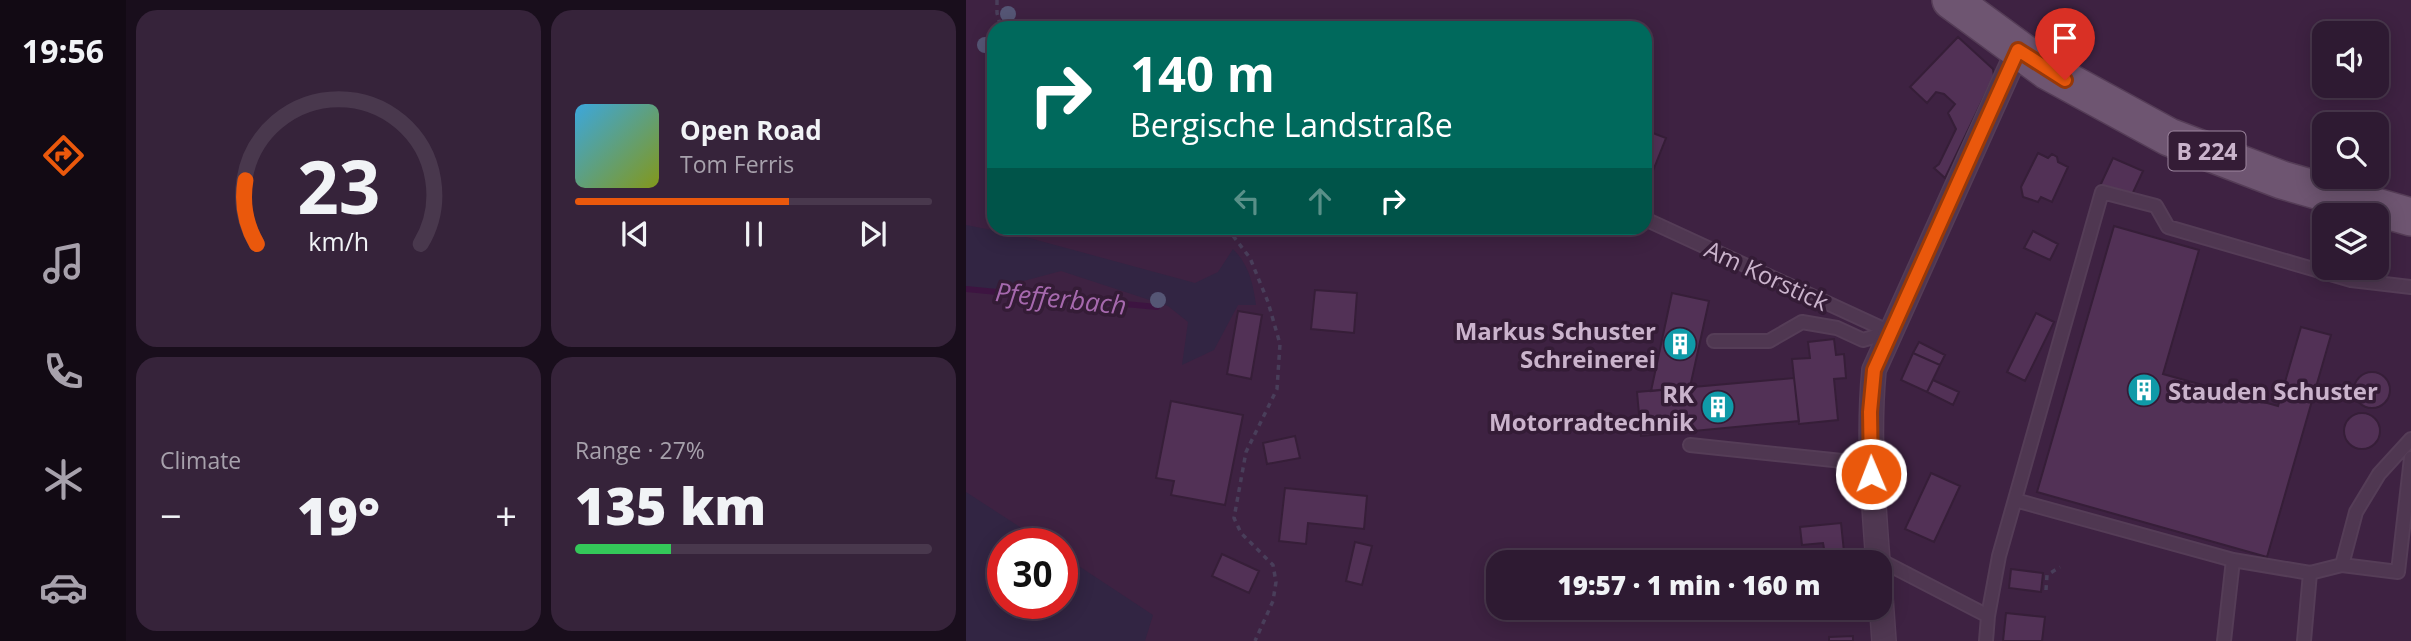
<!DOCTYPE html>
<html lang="en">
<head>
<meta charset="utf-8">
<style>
  :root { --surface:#2e1a32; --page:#36233a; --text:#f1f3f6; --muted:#a7a1ac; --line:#49384d; --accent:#ea580c }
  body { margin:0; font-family:"Open Sans",sans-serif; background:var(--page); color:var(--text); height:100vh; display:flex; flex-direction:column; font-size:26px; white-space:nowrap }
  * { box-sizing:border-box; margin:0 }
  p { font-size:23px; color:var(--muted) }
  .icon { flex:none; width:38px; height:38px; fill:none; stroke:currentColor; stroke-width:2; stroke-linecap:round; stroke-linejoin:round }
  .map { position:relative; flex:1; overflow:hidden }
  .details { display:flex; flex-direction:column; gap:10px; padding:10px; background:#190e1c; width:840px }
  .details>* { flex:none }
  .banner { position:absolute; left:21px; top:21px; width:665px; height:214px; border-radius:21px; box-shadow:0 4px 18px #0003,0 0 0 2px var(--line); background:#00695c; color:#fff; overflow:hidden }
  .controls { position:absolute; left:1346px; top:21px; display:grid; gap:14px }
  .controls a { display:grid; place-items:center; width:77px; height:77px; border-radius:14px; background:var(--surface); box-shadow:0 4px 18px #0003,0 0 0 2px var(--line); font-size:35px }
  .speed { position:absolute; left:21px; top:528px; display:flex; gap:14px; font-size:35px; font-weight:700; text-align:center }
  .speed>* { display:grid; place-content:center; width:91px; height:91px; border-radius:50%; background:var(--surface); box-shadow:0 4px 18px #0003,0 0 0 2px var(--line); line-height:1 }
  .speed .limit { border:10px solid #d22; background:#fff; color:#111 }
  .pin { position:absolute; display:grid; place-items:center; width:60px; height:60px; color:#fff; margin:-72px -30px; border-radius:50% 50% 50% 0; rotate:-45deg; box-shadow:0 0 7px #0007 }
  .pin .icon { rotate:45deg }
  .me { position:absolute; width:77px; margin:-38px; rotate:359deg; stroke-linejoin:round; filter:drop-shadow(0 0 5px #0008) }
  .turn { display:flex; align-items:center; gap:24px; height:147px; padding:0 28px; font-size:32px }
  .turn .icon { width:91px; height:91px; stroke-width:2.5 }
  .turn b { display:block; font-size:49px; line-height:60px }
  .lanes { display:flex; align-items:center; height:66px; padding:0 28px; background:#0003; justify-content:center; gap:35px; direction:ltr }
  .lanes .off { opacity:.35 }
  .big { font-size:52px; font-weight:800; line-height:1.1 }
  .details .card { flex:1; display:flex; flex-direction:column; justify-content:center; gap:10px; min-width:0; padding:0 24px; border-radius:21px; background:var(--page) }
  .details .dial { align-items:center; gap:0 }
  .dial svg { height:182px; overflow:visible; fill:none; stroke:var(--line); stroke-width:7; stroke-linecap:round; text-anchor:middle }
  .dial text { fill:var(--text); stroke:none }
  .song { display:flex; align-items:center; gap:21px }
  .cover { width:84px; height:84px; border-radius:10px; background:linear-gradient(135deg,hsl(200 70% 55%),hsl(70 70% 35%)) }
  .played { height:7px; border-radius:4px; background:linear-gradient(90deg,var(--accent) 60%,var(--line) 60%) }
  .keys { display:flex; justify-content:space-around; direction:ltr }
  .heat { display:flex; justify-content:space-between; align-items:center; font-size:38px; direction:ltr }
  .charge { height:10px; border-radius:5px; background:linear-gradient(90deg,#34c759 27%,var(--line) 0) }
  .details .tiles { flex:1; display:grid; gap:10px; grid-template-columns:repeat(2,1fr) }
  .trip { position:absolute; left:520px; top:550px; width:406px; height:70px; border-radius:21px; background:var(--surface); box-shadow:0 4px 18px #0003,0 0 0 2px var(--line); font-weight:800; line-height:70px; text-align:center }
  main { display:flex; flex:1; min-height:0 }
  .tabs { display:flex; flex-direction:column; width:126px; justify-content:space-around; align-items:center; background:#120a14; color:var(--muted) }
  .tabs .icon { width:49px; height:49px }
  .tabs .on { color:var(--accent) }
  .tabs b { font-size:32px; color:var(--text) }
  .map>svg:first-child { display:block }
  .green { fill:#322543 }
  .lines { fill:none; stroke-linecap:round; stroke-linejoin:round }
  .stream { stroke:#3d1441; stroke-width:6 }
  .building { fill:#523156; stroke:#361e38; stroke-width:2 }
  .lane-casing { stroke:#553d57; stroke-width:16 }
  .street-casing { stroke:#553d57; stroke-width:26 }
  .primary-casing { stroke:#553d57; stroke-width:40 }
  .path { stroke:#493e5a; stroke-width:3.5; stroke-dasharray:5 5; stroke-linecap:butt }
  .lane { stroke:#4f3751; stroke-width:12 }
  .street { stroke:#4f3751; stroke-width:23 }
  .primary { stroke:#6e5571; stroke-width:37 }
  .tree { fill:#555675 }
  .route-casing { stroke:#983908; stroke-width:18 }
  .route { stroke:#ea580c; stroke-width:12 }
  .labels { text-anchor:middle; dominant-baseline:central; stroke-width:7; stroke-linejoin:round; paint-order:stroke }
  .shield { fill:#341c36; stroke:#9d869f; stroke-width:2 }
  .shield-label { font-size:23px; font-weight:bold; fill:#cab3cc }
  .street-label { font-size:24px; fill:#cab3cc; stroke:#341c36 }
  .poi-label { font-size:24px; font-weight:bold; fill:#cab3cc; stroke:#341c36; text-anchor:end }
  .water-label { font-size:26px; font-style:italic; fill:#a669ae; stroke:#341c36 }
</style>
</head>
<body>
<main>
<nav class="tabs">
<b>19:56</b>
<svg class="icon on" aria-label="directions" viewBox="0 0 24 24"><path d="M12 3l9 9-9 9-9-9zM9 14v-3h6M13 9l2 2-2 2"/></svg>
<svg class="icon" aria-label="music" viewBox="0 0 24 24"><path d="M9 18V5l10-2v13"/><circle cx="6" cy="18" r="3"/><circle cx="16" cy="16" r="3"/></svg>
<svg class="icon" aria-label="phone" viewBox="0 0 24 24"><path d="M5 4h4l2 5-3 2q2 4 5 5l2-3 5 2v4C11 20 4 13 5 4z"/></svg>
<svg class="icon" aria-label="climate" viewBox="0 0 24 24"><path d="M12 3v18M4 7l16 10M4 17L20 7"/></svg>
<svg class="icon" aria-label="car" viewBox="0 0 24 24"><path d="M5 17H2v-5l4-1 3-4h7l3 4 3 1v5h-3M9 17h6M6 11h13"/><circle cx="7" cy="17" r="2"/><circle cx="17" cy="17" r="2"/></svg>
</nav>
<section class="details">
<div class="tiles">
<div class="card dial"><svg viewBox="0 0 100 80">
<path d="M14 69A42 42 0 1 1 86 69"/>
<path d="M14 69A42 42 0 0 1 9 41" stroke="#ea580c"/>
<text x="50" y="56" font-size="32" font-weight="700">23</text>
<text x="50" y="72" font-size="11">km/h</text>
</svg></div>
<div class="card">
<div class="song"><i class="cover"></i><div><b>Open Road</b><p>Tom Ferris</p></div></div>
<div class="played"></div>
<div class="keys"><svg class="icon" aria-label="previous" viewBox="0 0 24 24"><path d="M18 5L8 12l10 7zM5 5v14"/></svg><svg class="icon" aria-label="pause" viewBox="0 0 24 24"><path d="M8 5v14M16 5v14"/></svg><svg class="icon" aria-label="next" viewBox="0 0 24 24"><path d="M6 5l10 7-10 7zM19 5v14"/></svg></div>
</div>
<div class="card"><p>Climate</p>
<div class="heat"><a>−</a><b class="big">19°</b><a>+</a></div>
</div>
<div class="card"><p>Range · 27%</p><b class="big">135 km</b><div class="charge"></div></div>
</div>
</section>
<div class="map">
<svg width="1445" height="641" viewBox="0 0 1445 641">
  <rect width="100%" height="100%" fill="#3e2242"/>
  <path class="green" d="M 0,225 L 56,236 L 229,283 L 252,272 L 267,249 C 283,265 287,283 290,305 L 272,305 L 248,350 L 216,365 L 222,322 L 202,306 L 95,271 L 23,290 L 0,292 Z
    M 0,492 L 80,544 L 37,544 L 37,604 L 96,604 L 96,555 L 187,615 L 179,641 L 0,641 Z"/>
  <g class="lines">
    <path class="stream" d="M 0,289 L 191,307"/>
  </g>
  <path class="building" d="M 992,37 L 1027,69 L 1028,76 L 979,178 L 968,168 L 973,164 L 990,129 L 982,113 L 989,104 L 978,94 L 970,92 L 961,103 L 944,87 Z
    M 679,130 L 700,138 L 679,191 Z
    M 1072,153 L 1082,158 L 1086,154 L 1091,157 L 1092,162 L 1102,167 L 1086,202 L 1075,197 L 1072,202 L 1057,197 L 1055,187 Z
    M 1147,158 L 1177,171 L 1163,201 L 1133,188 Z
    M 1148,226 L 1233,250 L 1197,374 L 1312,406 L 1335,327 L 1365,335 L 1301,557 L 1071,492 Z
    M 1067,231 L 1092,244 L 1084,260 L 1058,248 Z
    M 349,290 L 391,293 L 388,333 L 345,329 Z
    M 706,293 L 743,301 L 724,387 L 685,391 Z
    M 272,311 L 296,315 L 285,379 L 261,374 Z
    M 1070,313 L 1088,322 L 1059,381 L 1041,372 Z
    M 868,339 L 870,355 L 878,354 L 880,378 L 868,379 L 872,420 L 833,424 L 826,359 L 844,358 L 842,342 Z
    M 953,342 L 979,355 L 974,365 L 947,353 Z
    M 947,353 L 974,365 L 961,392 L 935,380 Z
    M1388 390a18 18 0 1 1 36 0a18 18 0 1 1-36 0Z
    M 828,378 L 833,421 L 675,436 L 671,392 Z
    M 967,380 L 993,392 L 987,405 L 961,392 Z
    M 205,401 L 277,415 L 259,505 L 205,495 L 208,481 L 190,478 Z
    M1378 431a18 18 0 1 1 36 0a18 18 0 1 1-36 0Z
    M 329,436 L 334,458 L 301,464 L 297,443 Z
    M 965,473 L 994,486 L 968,542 L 939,529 Z
    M 319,488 L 401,496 L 398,529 L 342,523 L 340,544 L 313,541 Z
    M 875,523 L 878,552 L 859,554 L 857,543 L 836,545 L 834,527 Z
    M 389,542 L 406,546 L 396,585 L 380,581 Z
    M 878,552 L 878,562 L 859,562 L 859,554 Z
    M 256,554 L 293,571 L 283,593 L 246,576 Z
    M 1045,569 L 1077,573 L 1075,592 L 1043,588 Z
    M 1040,613 L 1079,617 L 1076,641 L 1037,641 Z
    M 887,636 L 887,641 L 863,641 L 863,637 Z"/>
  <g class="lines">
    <defs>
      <path id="lane" d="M 679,219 L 924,332 L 897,340 L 871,328 L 836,322 L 803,341 L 748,341
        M 1445,439 L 1413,474 L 1390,512 L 1376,565 L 1432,572 L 1445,458
        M 724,445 L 905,464
        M 1049,500 L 1267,560 L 1344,573 L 1376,565
        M 912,559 L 1022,616 L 1033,556 L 1136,192 L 1190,206 L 1202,227 L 1385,280 L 1445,287
        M 1020,641 L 1022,616
        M 1258,641 L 1267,560
        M 1338,641 L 1344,573"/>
      <path id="street" d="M 912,562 C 907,497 902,434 908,370 L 1052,50
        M 914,584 L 918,641"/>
      <path id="primary" d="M 985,0 L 1082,71 L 1203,137 L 1316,180 L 1445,217"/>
    </defs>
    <use href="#lane" class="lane-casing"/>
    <use href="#street" class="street-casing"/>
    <use href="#primary" class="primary-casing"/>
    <path class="path" d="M 31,0 L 31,13 L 35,28
      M 261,228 L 284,258 L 302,302 L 314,344 L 311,389 L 280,452 L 268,518 L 275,533 L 307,565 L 310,582 L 307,601 L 289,641
      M 1080,590 L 1081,575 L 1094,567"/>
    <use href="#lane" class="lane"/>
    <use href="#street" class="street"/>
    <use href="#primary" class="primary"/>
  </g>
  <g class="tree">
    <circle cx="42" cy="14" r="8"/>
    <circle cx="19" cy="45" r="8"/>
    <circle cx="192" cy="300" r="8"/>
  </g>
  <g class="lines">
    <defs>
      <path id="route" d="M 905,474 L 904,412 L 908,370 L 1052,50 L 1099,80"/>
    </defs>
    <use href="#route" class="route-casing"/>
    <use href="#route" class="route"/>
  </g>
  <defs>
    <symbol id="building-disc" viewBox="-11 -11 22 22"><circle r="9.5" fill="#0f9aa8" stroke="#341c36"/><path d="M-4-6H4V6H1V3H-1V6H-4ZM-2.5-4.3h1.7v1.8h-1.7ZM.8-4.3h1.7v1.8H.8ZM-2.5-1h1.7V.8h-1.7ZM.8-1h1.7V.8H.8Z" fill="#fff"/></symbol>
  </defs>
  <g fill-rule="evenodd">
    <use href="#building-disc" x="695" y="325" width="38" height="38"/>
    <use href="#building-disc" x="1159" y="371" width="38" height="38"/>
    <use href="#building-disc" x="733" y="388" width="38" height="38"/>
  </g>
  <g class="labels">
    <rect class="shield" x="1202.5" y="131.5" width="77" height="39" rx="5"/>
    <g class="shield-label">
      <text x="1241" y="151">B 224</text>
    </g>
    <g class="street-label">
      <text transform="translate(801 275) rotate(25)">Am Korstick</text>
    </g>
    <g class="poi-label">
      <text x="690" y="330">Markus Schuster<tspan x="690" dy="28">Schreinerei</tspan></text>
      <text x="1202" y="390" text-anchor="start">Stauden Schuster</text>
      <text x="728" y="393">RK<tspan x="728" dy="28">Motorradtechnik</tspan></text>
    </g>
    <g class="water-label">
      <text transform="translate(95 298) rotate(6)">Pfefferbach</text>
    </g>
  </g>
</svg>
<div class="controls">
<a><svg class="icon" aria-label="sound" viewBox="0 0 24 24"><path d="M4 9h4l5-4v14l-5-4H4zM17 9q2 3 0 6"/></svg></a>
<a><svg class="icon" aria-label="search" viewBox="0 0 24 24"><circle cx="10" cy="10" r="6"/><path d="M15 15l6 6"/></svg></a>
<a><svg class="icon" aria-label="layers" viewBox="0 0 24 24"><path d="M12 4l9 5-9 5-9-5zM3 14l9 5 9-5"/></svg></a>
</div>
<div class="speed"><div class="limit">30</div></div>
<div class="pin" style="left:1099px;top:80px;background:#d93025"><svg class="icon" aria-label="arrive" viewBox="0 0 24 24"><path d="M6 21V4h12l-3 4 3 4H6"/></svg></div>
<svg class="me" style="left:905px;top:474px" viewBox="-20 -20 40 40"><circle r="17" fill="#ea580c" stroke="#fff" stroke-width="3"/><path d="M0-11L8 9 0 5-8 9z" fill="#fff"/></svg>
<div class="trip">19:57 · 1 min · 160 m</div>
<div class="banner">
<div class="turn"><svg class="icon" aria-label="right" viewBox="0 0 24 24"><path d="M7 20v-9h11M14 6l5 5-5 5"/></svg><div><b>140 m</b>Bergische Landstraße</div></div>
<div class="lanes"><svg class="icon off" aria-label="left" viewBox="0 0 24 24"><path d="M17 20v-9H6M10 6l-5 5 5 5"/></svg><svg class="icon off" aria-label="ahead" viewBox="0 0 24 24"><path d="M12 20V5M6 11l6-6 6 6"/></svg><svg class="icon" aria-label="right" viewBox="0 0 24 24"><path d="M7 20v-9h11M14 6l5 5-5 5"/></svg></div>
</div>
</div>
</main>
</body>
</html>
